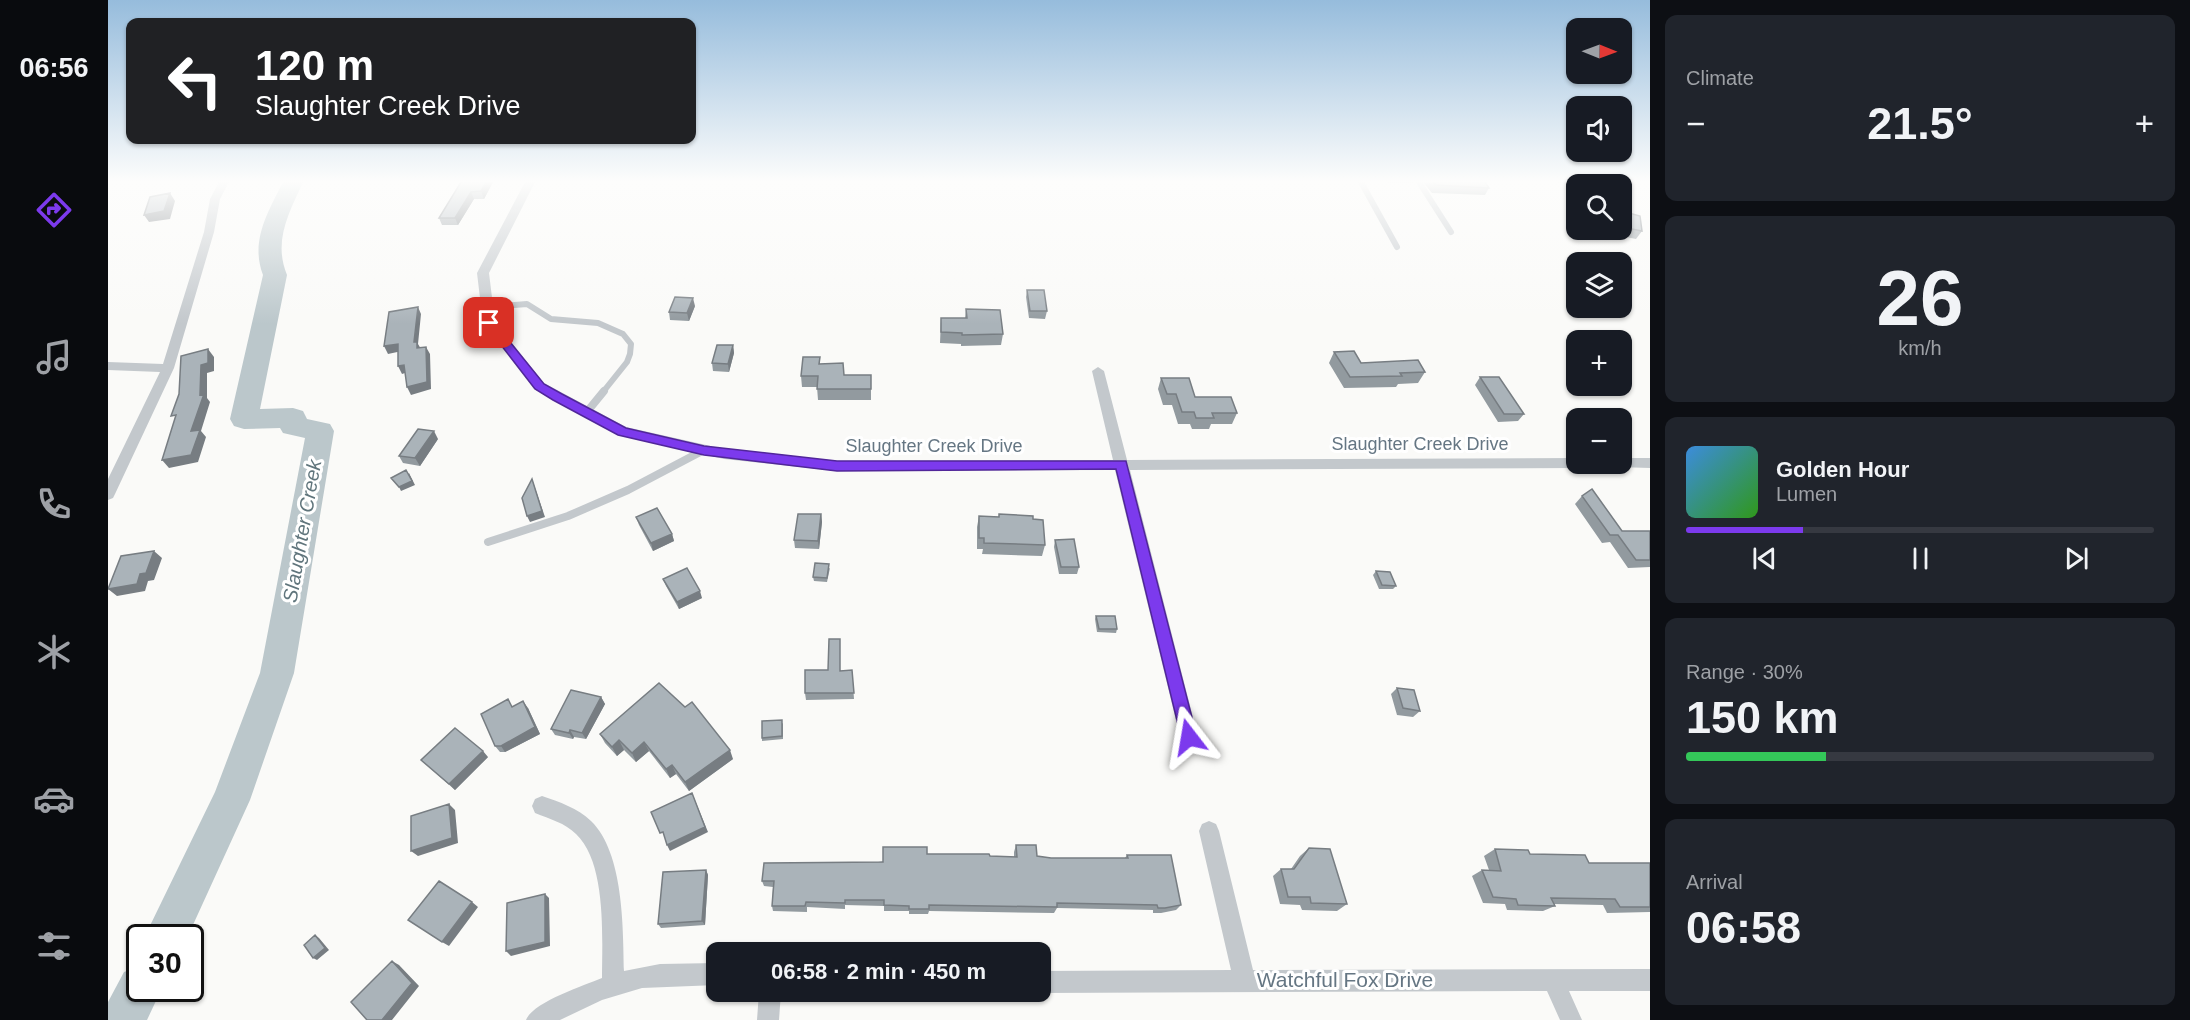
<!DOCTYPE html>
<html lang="en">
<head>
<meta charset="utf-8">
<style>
  :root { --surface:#171b24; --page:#20242c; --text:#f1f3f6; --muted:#9ea1a6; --line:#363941; --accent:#7c3aed }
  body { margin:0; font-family:Arial,sans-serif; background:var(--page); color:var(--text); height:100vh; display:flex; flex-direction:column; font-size:22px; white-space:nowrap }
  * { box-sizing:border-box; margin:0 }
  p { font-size:20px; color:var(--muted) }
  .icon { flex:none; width:33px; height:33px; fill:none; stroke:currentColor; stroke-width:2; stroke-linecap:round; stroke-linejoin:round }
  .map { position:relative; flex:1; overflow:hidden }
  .details { display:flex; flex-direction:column; gap:15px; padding:15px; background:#0d0f14; width:540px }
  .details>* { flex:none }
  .top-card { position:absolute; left:18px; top:18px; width:570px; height:126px; border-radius:12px; box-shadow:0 2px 4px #0004; background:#202124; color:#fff; overflow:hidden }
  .needle { width:39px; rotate:91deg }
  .tools { position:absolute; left:1458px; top:18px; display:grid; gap:12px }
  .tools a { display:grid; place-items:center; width:66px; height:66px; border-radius:12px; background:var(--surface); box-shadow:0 2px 4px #0004; font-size:30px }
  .speed { position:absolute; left:18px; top:924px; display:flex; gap:12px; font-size:30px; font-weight:700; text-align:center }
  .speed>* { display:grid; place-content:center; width:78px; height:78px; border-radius:50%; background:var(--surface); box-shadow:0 2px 4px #0004; line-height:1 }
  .speed .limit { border:3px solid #111; border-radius:9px; background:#fff; color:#111 }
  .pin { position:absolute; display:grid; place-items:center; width:51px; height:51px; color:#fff; margin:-26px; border-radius:12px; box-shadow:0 3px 9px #0006 }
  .me { position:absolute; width:66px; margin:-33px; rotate:346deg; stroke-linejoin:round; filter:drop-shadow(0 0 4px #0008) }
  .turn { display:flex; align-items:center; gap:21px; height:126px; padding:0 30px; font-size:27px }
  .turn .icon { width:78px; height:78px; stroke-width:2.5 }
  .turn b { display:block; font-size:42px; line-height:51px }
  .big { font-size:45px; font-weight:700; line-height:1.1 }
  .details .widget { flex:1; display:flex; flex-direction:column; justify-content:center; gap:9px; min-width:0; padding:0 21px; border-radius:12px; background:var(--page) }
  .details .dial { align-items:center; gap:0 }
  .dial b { font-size:78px; line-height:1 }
  .song { display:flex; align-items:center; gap:18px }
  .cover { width:72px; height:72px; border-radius:9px; background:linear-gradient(135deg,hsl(210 70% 55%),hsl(110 70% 35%)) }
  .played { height:6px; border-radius:3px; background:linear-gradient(90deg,var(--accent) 25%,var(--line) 25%) }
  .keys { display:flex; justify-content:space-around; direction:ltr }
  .heat { display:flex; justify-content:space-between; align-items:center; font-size:33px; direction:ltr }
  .charge { height:9px; border-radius:4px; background:linear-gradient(90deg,#34c759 30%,var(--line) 0) }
  .trip { position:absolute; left:598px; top:942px; width:345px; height:60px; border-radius:12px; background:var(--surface); box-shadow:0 2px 4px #0004; font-weight:700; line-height:60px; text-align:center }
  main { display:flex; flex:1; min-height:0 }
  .tab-bar { display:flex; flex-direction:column; width:108px; justify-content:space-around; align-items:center; background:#090b0e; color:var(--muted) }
  .tab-bar .icon { width:42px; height:42px }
  .tab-bar .active { color:var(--accent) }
  .tab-bar b { font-size:27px; color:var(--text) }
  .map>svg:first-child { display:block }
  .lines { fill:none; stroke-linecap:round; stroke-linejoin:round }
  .river { fill:#bbc7cb; fill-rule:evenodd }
  .lane-far1 { stroke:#c3c8cc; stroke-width:6 }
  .lane { stroke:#c3c8cc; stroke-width:8 }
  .street { fill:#c3c8cc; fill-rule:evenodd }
  .wall { fill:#929a9f }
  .shaded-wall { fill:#777d82 }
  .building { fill:#aab3b9; stroke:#777d82; stroke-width:1.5 }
  .route { fill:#7c3aed; stroke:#51269a; stroke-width:1.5 }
  .labels { text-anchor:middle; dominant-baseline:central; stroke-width:6; stroke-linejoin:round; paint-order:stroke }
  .street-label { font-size:18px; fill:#657683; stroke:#fff }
  .water-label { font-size:20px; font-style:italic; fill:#60757c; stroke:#fff }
  .near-street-label { font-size:21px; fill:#657683; stroke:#fff }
</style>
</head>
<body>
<main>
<nav class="tab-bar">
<b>06:56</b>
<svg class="icon active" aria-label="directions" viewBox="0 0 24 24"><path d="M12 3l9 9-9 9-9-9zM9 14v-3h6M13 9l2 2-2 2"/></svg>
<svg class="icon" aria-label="music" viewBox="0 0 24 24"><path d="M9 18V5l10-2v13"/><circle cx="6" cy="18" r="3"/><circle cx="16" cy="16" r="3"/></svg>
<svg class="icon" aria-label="phone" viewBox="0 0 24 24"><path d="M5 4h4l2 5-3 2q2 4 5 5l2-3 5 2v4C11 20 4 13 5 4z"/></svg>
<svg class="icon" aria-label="climate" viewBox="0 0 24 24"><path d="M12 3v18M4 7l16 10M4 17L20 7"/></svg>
<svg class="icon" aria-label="car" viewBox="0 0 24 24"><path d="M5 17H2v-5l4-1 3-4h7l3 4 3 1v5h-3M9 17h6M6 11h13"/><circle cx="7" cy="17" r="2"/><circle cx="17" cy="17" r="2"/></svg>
<svg class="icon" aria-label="filters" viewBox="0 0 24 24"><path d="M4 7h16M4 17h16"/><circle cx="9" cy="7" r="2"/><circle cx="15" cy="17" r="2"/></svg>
</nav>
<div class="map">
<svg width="1542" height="1020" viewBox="0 0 1542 1020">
  <rect width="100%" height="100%" fill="#fafaf8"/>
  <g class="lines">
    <path class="river" d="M 175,182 L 195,182 C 181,213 165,241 179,275 L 152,409 L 185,408 L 195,411 L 199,419 L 222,424 L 226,431 L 186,673 L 142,800 L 79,938 L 36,938 L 107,792 L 152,673 L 197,438 L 175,433 L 172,428 L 136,429 L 126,426 L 122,419 L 155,275 C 142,241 160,212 175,182 Z
      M 32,966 L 32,988 L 54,988 L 39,1020 L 0,1020 L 0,1002 L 16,972 Z"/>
    <path class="lane-far1" d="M 1253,182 L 1289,247
      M 1311,182 L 1343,232
      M 379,307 L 419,304 L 443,319 L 490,323 L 515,334 L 523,344 L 522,354 L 519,362 L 495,392"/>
    <path class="lane" d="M 478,413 L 496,391
      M 380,542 L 460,516 L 520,490 L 596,450"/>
    <path class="street" d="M 111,182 L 121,182 L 112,199 L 106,232 L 66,368 L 7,494 L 5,498 L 0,500 L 0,479 L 52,372 L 0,370 L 0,362 L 55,364 L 96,232 L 102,199 Z
      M 417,182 L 427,182 L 381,273 L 387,322 L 436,383 L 518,427 L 616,449 L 729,461 L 1005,460 L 984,371 L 990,367 L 996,371 L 1019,460 L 1468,458 L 1468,464 L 1475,464 L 1468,468 L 1022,470 L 1090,737 L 1087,743 L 1081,746 L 1075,743 L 1072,737 L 1007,470 L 729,471 L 616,459 L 509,434 L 426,389 L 375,323 L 369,273 Z
      M 1514,458 L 1542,458 L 1542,468 L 1509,467 L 1507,464 L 1514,464 Z
      M 434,796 C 451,802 470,808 483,821 C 516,853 515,928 516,971 L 552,964 L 609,963 L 609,985 L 534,988 L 494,1000 L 452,1020 L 418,1020 C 425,1002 475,986 494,978 C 494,939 499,863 468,834 C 457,823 442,819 427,813 L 424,806 L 427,799 Z
      M 1101,821 L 1108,824 L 1111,831 L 1145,970 L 1542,969 L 1542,991 L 1461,991 L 1474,1020 L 1452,1020 L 1439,991 L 933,993 L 929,992 L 933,992 L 933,971 L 1123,970 L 1091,831 L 1094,824 Z
      M 651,992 L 673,992 L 671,1020 L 649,1020 Z"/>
  </g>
  <path class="wall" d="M 353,182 L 385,182 L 376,199 L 366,199 L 350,225 L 334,225 L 331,218 Z
    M 1276,182 L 1306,182 L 1306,183 Z
    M 1315,182 L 1377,182 L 1381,188 L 1377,195 L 1324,193 Z
    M 1449,182 L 1472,182 L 1470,184 L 1468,184 L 1468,185 L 1453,183 Z
    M 1514,211 L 1534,231 L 1528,239 L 1493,232 L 1492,230 L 1514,230 Z
    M 919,290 L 939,311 L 937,319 L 921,318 L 918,297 Z
    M 587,306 L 581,321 L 562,320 L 561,312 Z
    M 858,309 L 895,334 L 893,345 L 853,346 L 853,344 L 832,343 L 833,318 L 857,318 Z
    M 625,345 L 626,353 L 621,372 L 605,371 L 604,363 Z
    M 1226,352 L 1253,363 L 1317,372 L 1310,383 L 1290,384 L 1288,387 L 1236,388 L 1221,363 Z
    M 712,357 L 712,364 L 736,375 L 763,375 L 763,400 L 710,400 L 709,387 L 694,387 L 693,376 Z
    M 1372,377 L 1416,414 L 1410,421 L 1390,422 L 1367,385 Z
    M 1053,378 L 1087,397 L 1129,413 L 1124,424 L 1103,424 L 1101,429 L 1084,429 L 1082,424 L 1070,424 L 1064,405 L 1055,405 L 1050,389 Z
    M 330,439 L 312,466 L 295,463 L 291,456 Z
    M 1474,496 L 1514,531 L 1542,531 L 1542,567 L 1520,568 L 1502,542 L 1494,543 L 1467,504 Z
    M 713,514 L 714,522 L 711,549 L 687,548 L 686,540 Z
    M 891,514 L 925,519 L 937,545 L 934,556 L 874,554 L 875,549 L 869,549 L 869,527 L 871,516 L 891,517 Z
    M 528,517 L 564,534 L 566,541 L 545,551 L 531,525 Z
    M 947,540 L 971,567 L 969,574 L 951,574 L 946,547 Z
    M 722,568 L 719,582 L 706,581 L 705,577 Z
    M 1268,571 L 1288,586 L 1285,589 L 1271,589 L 1265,575 Z
    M 555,579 L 594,598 L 571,609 L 558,586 Z
    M 988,616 L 1009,629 L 1008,633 L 989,632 L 987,619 Z
    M 744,670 L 746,699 L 698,700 L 697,693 L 733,671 Z
    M 1289,688 L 1312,711 L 1305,717 L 1289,715 L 1283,694 Z
    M 493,697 L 497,704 L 478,739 L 466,737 L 465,739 L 447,735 L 443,729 Z
    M 405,707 L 420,708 L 432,734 L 397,752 L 392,752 L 387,746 Z
    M 675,723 L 675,739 L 654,741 L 654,738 Z
    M 492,734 L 625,759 L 581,791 L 568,774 L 562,778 L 541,751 L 528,762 L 516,750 L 509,756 L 497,743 Z
    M 380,757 L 347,790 L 313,760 Z
    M 908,845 L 929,856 L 943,858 L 1017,858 L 1019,855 L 1073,905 L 1068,910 L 1053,913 L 1045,913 L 1045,910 L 949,908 L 946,913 L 821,911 L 820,914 L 801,914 L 801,911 L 776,911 L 776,906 L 737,905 L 737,909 L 699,907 L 699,912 L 665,911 L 664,906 L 665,887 L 656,886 L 654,881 L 819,854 L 906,857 L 906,852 Z
    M 1201,848 L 1239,904 L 1229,911 L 1194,910 L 1192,905 L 1172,904 L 1165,876 L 1173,869 L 1183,869 L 1192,856 Z
    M 1387,849 L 1481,863 L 1542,863 L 1542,912 L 1499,913 L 1495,905 L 1446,904 L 1447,906 L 1435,911 L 1399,910 L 1397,904 L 1375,903 L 1364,876 L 1374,870 L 1381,870 L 1376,856 Z
    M 598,870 L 600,875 L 597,925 L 553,928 L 550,924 Z"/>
  <path class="shaded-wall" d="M 378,182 L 385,182 L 376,199 L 373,191 Z
    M 363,192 L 366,199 L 350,225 L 347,218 Z
    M 62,193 L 67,201 L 62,219 L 41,222 L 36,215 Z
    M 585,298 L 587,306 L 581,321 L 579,313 Z
    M 310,307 L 313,314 L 310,344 L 313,349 L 313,356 L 306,342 Z
    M 290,344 L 294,351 L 280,354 L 276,346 Z
    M 625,345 L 626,353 L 621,372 L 620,364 Z
    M 318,347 L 322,354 L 323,389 L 303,395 L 299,387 Z
    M 100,349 L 106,357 L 106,371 L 99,373 L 99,398 L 102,402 L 93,431 L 98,437 L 90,462 L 61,468 L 54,460 L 83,431 L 93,365 Z
    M 296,365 L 300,372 L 294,374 L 290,366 Z
    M 326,431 L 330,439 L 312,466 L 307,458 Z
    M 301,473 L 307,485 L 293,491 L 291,487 Z
    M 424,479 L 437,517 L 422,522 L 419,516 Z
    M 713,514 L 714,522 L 711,549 L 710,541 Z
    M 564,534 L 566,541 L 545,551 L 543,543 Z
    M 46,551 L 54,558 L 46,580 L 40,581 L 37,591 L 9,596 L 0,589 L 32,574 Z
    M 592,591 L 594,598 L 571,609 L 569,602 Z
    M 493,697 L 497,704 L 478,739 L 474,733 Z
    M 415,701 L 420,708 L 432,734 L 397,752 L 393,746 Z
    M 462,730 L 466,737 L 465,739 L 461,733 Z
    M 511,740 L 516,750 L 509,756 L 504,747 Z
    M 536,742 L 541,751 L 528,762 L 524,753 Z
    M 622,750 L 625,759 L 581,791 L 577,782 Z
    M 375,751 L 380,757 L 347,790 L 341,784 Z
    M 564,765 L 568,774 L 562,778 L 558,769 Z
    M 584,793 L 600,832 L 562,851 L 559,845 Z
    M 341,804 L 347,810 L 350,843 L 310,856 L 303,851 Z
    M 598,870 L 600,875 L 597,925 L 594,921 Z
    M 437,894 L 441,898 L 442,946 L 403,956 L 398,951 Z
    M 364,902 L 370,907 L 341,946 L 334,942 Z
    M 207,935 L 211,938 L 221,950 L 209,960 L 205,958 Z
    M 284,961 L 291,965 L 311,986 L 284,1020 L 274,1020 Z"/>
  <path class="building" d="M 353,182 L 378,182 L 373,191 L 363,192 L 347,218 L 331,218 Z
    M 1325,182 L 1377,182 L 1381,188 L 1328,185 Z
    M 62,193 L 56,211 L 36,215 L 42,197 Z
    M 1514,211 L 1532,216 L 1534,231 L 1514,227 Z
    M 919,290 L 936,290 L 939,311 L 922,311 Z
    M 567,297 L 585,298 L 579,313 L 561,312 Z
    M 310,307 L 306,342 L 309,342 L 309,348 L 318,347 L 319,382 L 299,387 L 296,365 L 290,366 L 290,344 L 276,346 L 281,312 Z
    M 858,309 L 892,310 L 895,334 L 854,335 L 854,333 L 833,332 L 833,318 L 859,318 Z
    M 609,345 L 625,345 L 620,364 L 604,363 Z
    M 100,349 L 100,363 L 93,365 L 92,395 L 96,394 L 83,431 L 92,430 L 83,455 L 54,460 L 68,415 L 63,416 L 71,394 L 73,356 Z
    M 1246,351 L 1253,363 L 1310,360 L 1317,372 L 1292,373 L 1294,376 L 1242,377 L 1226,352 Z
    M 695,357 L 712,357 L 711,364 L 735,363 L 736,375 L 763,375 L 763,389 L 709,389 L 710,376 L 693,376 Z
    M 1372,377 L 1391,377 L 1416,414 L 1396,414 Z
    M 1053,378 L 1081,378 L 1087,397 L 1123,397 L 1129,413 L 1104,413 L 1106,418 L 1088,418 L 1086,412 L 1074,412 L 1068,394 L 1059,394 Z
    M 310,429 L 326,431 L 307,458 L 291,456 Z
    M 298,470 L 304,481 L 291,487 L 283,478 Z
    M 424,479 L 434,511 L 419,516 L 414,498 Z
    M 1484,489 L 1514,531 L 1542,531 L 1542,560 L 1528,560 L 1510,535 L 1502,535 L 1474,496 Z
    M 549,508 L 564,534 L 543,543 L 528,517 Z
    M 690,514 L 713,514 L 710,541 L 686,540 Z
    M 891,514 L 925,516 L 925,519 L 935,520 L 937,545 L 876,543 L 876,538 L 871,538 L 871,516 L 891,517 Z
    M 966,539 L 971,567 L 953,567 L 947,540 Z
    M 46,551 L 38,573 L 32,574 L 29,584 L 0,589 L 13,556 Z
    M 707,563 L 721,564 L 719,578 L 705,577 Z
    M 579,568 L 592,591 L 569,602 L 555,579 Z
    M 1268,571 L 1282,572 L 1288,586 L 1274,585 Z
    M 988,616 L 1007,616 L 1009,629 L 991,629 Z
    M 721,639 L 732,639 L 732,671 L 744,670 L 746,693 L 697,693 L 697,670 L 720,670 Z
    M 551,683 L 577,707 L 584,702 L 622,750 L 577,782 L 564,765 L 558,769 L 536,742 L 524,753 L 511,740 L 504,747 L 492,734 Z
    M 1289,688 L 1306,690 L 1312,711 L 1295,708 Z
    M 463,690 L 493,697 L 474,733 L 462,730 L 461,733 L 443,729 Z
    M 400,699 L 404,707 L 415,701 L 427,727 L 393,746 L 387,746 L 373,714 Z
    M 674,720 L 674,736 L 654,738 L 654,721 Z
    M 347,728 L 375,751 L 341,784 L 313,760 Z
    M 584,793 L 597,827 L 559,845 L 555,832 L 552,833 L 543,812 Z
    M 341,804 L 344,838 L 303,851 L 303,816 Z
    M 908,845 L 928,845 L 929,856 L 943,858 L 1020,858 L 1019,855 L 1063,855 L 1073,905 L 1057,908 L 1050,908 L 1049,905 L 949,903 L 949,907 L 821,905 L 821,909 L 801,909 L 801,906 L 776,905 L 776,900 L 737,900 L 737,903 L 698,902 L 697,906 L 664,906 L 666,881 L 654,881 L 656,863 L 775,862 L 775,847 L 819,847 L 819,854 L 881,854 L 882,856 L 909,857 Z
    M 1201,848 L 1222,849 L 1239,904 L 1203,903 L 1202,897 L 1180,897 L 1173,869 L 1186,869 Z
    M 1387,849 L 1420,850 L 1422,854 L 1477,855 L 1481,863 L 1542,863 L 1542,907 L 1512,907 L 1507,899 L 1443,898 L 1447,906 L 1410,905 L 1408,899 L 1385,897 L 1374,870 L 1393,871 Z
    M 598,870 L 594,921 L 550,924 L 555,872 Z
    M 331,881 L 364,902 L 334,942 L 300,920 Z
    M 437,894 L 437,942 L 398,951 L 399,903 Z
    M 207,935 L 217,948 L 205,958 L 196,945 Z
    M 284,961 L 304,983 L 274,1020 L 259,1020 L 243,1002 Z"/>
  <linearGradient id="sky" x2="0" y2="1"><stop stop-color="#96bcdc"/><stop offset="0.56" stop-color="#fdfdfc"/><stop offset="1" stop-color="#fdfdfc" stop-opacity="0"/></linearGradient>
  <rect width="1542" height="324" fill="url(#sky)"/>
  <path class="route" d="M 381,320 L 385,321 L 436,384 L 454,394 L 518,428 L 596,446 L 729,461 L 1018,461 L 1089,737 L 1087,742 L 1081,745 L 1075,742 L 1073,737 L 1008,469 L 729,471 L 596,455 L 510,435 L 445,400 L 427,389 L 376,323 Z"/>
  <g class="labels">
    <g class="street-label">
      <text x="1312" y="444">Slaughter Creek Drive</text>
      <text x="826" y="446">Slaughter Creek Drive</text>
    </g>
    <g class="water-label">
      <text transform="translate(194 531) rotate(-80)">Slaughter Creek</text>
    </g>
    <g class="near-street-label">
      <text x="1237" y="979">Watchful Fox Drive</text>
    </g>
  </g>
</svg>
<div class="tools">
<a><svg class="needle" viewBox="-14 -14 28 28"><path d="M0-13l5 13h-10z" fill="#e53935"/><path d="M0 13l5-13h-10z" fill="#9ea1a6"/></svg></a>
<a><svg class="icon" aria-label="sound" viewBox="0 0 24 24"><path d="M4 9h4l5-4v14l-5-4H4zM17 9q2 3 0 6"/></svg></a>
<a><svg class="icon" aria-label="search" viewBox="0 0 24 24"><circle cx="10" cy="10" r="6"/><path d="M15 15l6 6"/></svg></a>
<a><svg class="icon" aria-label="layers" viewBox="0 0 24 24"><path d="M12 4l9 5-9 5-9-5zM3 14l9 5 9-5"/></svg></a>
<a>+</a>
<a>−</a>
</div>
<div class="speed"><div class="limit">30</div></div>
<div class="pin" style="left:381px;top:323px;background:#d93025"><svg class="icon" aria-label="arrive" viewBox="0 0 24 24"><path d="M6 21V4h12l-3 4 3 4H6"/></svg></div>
<svg class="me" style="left:1081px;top:737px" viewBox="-20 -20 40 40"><path d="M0-17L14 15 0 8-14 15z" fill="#7c3aed" stroke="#fff" stroke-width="4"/></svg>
<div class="trip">06:58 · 2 min · 450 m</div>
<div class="top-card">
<div class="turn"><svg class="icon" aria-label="left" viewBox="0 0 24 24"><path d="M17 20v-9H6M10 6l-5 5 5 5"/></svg><div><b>120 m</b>Slaughter Creek Drive</div></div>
</div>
</div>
<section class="details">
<div class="widget"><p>Climate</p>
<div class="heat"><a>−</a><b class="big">21.5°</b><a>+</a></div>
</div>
<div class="widget dial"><b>26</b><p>km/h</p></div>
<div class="widget">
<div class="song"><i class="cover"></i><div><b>Golden Hour</b><p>Lumen</p></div></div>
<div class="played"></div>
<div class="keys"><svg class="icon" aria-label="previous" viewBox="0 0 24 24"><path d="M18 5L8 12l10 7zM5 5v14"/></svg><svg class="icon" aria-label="pause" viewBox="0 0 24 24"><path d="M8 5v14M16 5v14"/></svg><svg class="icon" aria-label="next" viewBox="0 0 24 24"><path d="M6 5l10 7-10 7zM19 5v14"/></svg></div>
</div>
<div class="widget"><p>Range · 30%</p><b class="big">150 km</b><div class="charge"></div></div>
<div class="widget"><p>Arrival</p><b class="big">06:58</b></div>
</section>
</main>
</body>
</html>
